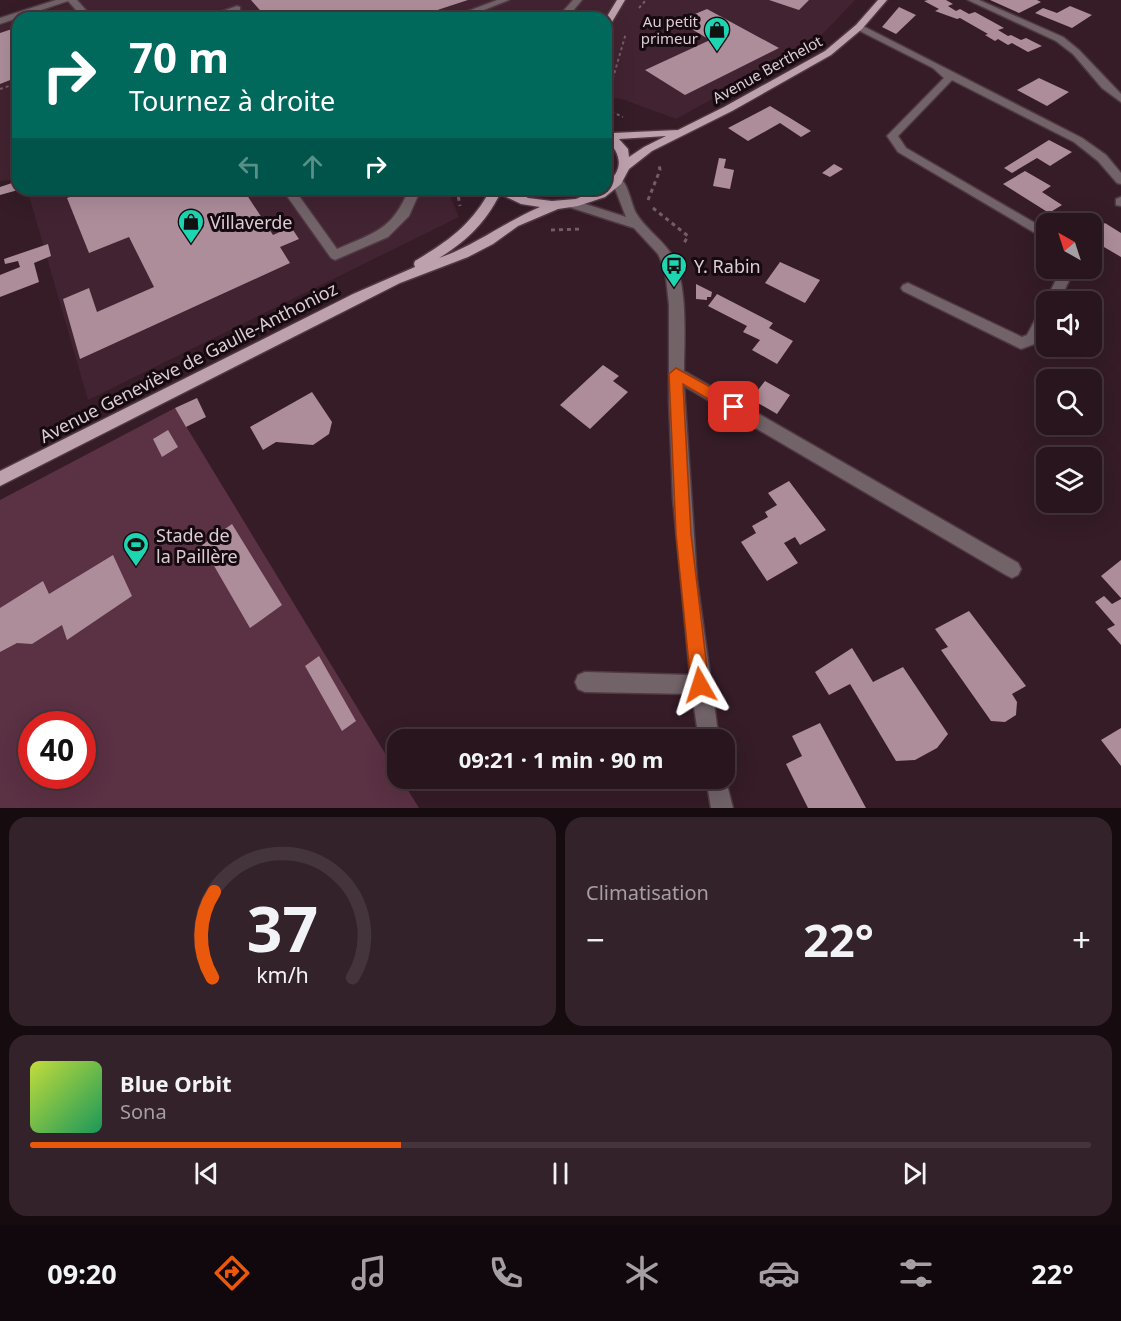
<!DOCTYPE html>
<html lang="fr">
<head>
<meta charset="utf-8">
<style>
  :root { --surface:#28151d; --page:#34222a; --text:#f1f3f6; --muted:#a59fa4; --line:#44343b; --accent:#ea580c }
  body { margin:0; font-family:"Noto Sans",sans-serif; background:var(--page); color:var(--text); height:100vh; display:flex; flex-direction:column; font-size:22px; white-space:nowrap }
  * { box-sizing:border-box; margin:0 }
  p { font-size:20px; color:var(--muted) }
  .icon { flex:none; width:33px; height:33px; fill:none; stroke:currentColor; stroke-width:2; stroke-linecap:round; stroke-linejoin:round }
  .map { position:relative; height:808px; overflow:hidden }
  .panel { display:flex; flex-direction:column; gap:9px; padding:9px; background:#160c10; flex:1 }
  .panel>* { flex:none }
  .top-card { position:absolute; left:12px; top:12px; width:600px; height:183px; border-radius:18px; box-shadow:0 6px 24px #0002,0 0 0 2px var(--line); background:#00695c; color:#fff; overflow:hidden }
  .needle { width:39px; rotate:321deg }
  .tools { position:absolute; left:1036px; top:213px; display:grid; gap:12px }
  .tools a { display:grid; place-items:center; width:66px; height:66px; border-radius:12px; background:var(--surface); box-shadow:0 6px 24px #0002,0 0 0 2px var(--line); font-size:30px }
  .speed { position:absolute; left:18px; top:711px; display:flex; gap:12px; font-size:30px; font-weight:700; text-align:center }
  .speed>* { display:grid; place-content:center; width:78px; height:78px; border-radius:50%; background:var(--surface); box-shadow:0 6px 24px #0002,0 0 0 2px var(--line); line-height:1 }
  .speed .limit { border:9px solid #d22; background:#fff; color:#111 }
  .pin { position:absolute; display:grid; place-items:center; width:51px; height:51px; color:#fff; margin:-26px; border-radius:12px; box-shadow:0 3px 9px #0006 }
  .me { position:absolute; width:66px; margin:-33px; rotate:354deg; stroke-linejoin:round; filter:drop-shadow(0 0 4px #0008) }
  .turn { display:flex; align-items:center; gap:21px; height:126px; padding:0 18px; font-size:27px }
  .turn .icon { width:78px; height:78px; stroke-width:2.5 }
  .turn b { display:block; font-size:42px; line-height:51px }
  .lanes { display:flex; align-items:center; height:57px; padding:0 18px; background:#0003; justify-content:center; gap:30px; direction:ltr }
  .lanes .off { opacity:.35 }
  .big { font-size:45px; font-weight:700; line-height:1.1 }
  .panel .tile { flex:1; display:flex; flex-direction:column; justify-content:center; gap:9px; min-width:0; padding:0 21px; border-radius:18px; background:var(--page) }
  .panel .dial { align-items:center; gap:0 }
  .dial svg { height:156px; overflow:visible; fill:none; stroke:var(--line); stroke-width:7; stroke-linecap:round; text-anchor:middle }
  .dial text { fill:var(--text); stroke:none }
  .song { display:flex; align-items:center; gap:18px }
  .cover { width:72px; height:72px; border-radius:9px; background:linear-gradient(135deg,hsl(70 70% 55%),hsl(150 70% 35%)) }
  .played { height:6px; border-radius:3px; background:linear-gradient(90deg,var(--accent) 35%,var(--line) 35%) }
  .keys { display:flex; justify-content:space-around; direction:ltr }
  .heat { display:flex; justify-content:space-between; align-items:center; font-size:33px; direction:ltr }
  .panel .tiles { flex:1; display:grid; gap:9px; grid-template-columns:1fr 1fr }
  .tile:last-child { grid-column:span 2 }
  .trip { position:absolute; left:387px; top:729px; width:348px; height:60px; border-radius:18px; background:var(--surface); box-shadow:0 6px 24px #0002,0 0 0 2px var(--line); font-weight:700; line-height:60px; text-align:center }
  .tabs { display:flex; height:96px; justify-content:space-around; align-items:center; background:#10080c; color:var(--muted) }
  .tabs .icon { width:42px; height:42px }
  .tabs .on { color:var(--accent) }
  .tabs b { font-size:27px; color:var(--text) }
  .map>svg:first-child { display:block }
  .built { fill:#422331 }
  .green { fill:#5b3144; fill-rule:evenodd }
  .building { fill:#ad8d9a }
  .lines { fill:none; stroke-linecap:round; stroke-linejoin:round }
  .minor-casing { stroke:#503843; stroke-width:3 }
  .major-casing { stroke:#503843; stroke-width:3 }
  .path-far1 { stroke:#745d67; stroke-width:2; stroke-dasharray:3 3; stroke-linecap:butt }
  .path { stroke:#745d67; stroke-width:3; stroke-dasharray:4 4; stroke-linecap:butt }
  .minor { fill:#716368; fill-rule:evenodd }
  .major { fill:#bda1ac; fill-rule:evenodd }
  .route { fill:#ea580c; stroke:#983908; stroke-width:1.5 }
  .labels { text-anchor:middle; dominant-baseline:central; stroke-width:6; stroke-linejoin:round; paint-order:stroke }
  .far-poi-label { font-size:15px; fill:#deccd3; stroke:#150a0f; text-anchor:end }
  .far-street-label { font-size:15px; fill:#deccd3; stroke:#150a0f }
  .poi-label { font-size:18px; fill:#deccd3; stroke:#150a0f; text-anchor:start }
  .street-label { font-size:18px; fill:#deccd3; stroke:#150a0f }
</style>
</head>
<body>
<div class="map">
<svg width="1121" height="808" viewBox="0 0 1121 808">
  <rect width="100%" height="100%" fill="#351c27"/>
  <path class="built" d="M 79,0 L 855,0 L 814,43 L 676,119 L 622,99 L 606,97 L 606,18 L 24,18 Z
    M 18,20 L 18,179 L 0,181 L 0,26 Z
    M 27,189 L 447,189 L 459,217 L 88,400 Z"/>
  <path class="green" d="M 175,408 L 397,773 L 398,778 L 401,779 L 419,808 L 0,808 L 0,500 ZM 32,724 L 82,724 L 82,776 L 32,776 Z"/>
  <path class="building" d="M 251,0 L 468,0 L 413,18 L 267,18 Z
    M 769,0 L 809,0 L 799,10 Z
    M 928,0 L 946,0 L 953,4 L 948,6 L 956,11 L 960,9 L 969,14 L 975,12 L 1004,28 L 998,30 L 1008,36 L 1011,35 L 1021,40 L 1026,38 L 1042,46 L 1028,52 L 1012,43 L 1008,45 L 998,39 L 995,41 L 985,35 L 988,34 L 960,18 L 957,19 L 935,11 L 939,9 L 924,1 Z
    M 990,0 L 1037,0 L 1041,2 L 1019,13 Z
    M 1070,6 L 1092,15 L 1072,28 L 1035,13 L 1043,8 L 1057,13 Z
    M 899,7 L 916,15 L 896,34 L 882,27 Z
    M 707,9 L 779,48 L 685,95 L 645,70 L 710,40 L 678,21 Z
    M 18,27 L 18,77 L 0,84 L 0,33 Z
    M 1039,78 L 1069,92 L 1047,106 L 1017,90 Z
    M 770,106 L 790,118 L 811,131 L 801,137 L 780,123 L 748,141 L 728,128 Z
    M 1049,140 L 1072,152 L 1050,166 L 1037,158 L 1012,173 L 1004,168 Z
    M 719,158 L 726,159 L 724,168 L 734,170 L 730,189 L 713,186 Z
    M 834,164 L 843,169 L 830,177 L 822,173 Z
    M 1025,171 L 1051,186 L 1042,192 L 1062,205 L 1049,213 L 1003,184 Z
    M 18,181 L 18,190 L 0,195 L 0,187 Z
    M 92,189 L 243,189 L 273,235 L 291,227 L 299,239 L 280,247 L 290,263 L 80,359 L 63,299 L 89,288 L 97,312 L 154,287 L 129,237 L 89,253 L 67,198 Z
    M 1105,223 L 1121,233 L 1121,257 L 1092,240 L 1092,233 Z
    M 48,244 L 51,256 L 34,263 L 39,282 L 0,297 L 0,275 L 20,267 L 18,261 L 5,264 L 4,259 Z
    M 780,262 L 820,280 L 805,303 L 765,283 Z
    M 696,284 L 712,292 L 711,297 L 707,297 L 707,300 L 696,299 Z
    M 717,294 L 773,323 L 769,328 L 793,341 L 777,364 L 752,350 L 760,340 L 743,332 L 747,326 L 708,306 Z
    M 603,365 L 619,376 L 613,381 L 628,392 L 590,429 L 560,405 Z
    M 765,381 L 790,395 L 777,414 L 751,399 Z
    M 312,392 L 332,422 L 329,434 L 313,445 L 276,442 L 263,450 L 250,427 Z
    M 197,398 L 206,417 L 186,427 L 175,408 Z
    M 168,430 L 178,447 L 162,457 L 153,439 Z
    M 789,481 L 826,530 L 800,545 L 795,537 L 784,543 L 798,563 L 767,581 L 741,542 L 756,533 L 752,526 L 768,517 L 765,512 L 777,505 L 768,493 Z
    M 232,524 L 282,605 L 250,628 L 202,545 Z
    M 113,555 L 132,596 L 67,640 L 62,625 L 32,644 L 17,643 L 0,652 L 0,608 L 43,581 L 49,594 Z
    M 1121,560 L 1121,598 L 1101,576 Z
    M 1104,596 L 1112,604 L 1121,599 L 1121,645 L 1107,629 L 1115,625 L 1095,602 Z
    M 969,611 L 1026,686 L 1012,694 L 1017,702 L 1016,715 L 1005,722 L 991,721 L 941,650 L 948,647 L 935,629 Z
    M 852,648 L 873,682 L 903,667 L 948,734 L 937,748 L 915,760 L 896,761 L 850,684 L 829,695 L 815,672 Z
    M 319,656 L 356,721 L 342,731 L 305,666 Z
    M 820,723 L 866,808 L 808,808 L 786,764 L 802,756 L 792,736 Z
    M 1121,728 L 1121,766 L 1101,740 Z"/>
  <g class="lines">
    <defs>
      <path id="minor" d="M 56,0 L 77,0 L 93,18 L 83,18 L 68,1 L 0,24 L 0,18 Z
        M 497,0 L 509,0 L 464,18 L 450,18 Z
        M 573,0 L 582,0 L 567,18 L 557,18 Z
        M 968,0 L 979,0 L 1063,37 L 1079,50 L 1121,94 L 1121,102 L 1102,88 L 1073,54 L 1056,41 Z
        M 237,6 L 240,7 L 240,11 L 217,18 L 203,18 Z
        M 859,24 L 1082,138 L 1106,155 L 1121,173 L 1121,184 L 1117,183 L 1098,161 L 1074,142 L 952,80 L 898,136 L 906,148 L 1047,230 L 1047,240 L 898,152 L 887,136 L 944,78 L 933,68 L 856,29 L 854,27 Z
        M 618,177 C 628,181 631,204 636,213 C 645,228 660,238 670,252 C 689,282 684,337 684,371 L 1018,563 L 1021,569 L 1018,575 L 1012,578 L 1006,575 L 684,386 L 697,580 L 719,740 L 699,740 L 692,694 L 585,692 L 578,689 L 575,682 L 578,675 L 585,672 L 690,675 L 673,499 L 669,401 L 669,305 L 665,269 L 658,254 L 634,228 L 569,207 L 567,204 L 573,200 L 626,217 L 612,181 Z
        M 282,189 L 294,189 L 337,249 C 376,232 392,230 409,189 L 421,189 L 409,216 L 388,237 L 335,260 L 331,258 Z
        M 1121,197 L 1121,206 L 1116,205 L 1116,199 Z
        M 1062,268 L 1075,268 L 1059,302 L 1047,302 L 1047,305 L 1045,302 Z
        M 908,283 L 1022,337 L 1027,335 L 1042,307 L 1047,306 L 1047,324 L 1037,343 L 1021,349 L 903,291 L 901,288 L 903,285 Z
        M 724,773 L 733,808 L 711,808 L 706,778 L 724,778 Z"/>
      <path id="major" d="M 617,0 L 625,0 L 609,27 L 606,28 L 606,18 Z
        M 878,0 L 887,0 L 862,29 L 831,55 L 732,111 L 652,151 L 629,169 L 621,184 L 605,197 L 578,206 L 558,209 L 518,226 L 493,244 L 468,257 L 400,283 L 0,486 L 0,471 L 353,294 L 415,267 L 414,264 L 415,261 C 450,240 471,225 491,189 L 511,189 L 528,198 L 552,201 L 576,199 L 599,189 L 606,189 L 606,184 C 625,169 621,154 606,138 L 606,129 L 613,133 L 678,130 L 724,107 L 825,51 L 856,25 ZM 666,136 L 644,147 L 629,157 L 628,149 L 619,139 ZM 500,194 L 521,204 L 540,207 C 503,223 476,245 439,258 C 467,241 485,223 500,194 Z"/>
    </defs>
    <use href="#minor" class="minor-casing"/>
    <use href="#major" class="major-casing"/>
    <path class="path-far1" d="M 639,8 L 646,0
      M 0,89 L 18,83
      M 606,102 L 626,33
      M 606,109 L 623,117"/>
    <path class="path" d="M 457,189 L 460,206
      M 648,200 L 660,170 L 659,165
      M 653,208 L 688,236 L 683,245
      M 551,230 L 583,229"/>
    <use href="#minor" class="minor"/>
    <use href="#major" class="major"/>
  </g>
  <path class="route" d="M 676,368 L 739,403 L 741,407 L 739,411 L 729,411 L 683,384 L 691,534 L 709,685 L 706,691 L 700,694 L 694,691 L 691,685 L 676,534 L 669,374 Z"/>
  <defs>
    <symbol id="shop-pin" viewBox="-11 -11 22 30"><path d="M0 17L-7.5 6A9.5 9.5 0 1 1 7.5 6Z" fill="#1dd5b1" stroke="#150a0f"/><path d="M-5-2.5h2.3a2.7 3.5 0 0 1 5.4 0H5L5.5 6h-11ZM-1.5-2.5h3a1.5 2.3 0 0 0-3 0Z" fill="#111"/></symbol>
    <symbol id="bus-pin" viewBox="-11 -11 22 30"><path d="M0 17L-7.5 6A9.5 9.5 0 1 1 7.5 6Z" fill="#1dd5b1" stroke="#150a0f"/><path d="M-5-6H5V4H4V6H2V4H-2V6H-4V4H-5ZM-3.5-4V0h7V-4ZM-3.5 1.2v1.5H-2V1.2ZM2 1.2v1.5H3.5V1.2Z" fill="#111"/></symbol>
    <symbol id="stadium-pin" viewBox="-11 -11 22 30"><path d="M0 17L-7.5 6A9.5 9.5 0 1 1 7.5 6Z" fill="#1dd5b1" stroke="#150a0f"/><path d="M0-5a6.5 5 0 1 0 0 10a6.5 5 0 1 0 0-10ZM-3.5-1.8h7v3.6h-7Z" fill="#111"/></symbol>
  </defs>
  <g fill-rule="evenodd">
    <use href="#shop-pin" x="702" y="15" width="30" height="40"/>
    <use href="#shop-pin" x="176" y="207" width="30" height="40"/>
    <use href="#bus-pin" x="659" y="251" width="30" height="40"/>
    <use href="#stadium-pin" x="121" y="530" width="30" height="40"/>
  </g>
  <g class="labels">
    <g class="far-poi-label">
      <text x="698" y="21">Au petit<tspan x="698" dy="17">primeur</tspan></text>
    </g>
    <g class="far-street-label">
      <text transform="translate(767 69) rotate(-29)">Avenue Berthelot</text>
    </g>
    <g class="poi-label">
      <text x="210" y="222">Villaverde</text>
      <text x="694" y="266">Y. Rabin</text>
      <text x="156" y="535">Stade de<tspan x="156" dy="21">la Paillère</tspan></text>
    </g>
    <g class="street-label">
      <text transform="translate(188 362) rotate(-27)">Avenue Geneviève de Gaulle-Anthonioz</text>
    </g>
  </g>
</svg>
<div class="tools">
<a><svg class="needle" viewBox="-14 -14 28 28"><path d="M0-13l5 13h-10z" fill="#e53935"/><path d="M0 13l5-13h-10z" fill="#a59fa4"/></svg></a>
<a><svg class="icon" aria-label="sound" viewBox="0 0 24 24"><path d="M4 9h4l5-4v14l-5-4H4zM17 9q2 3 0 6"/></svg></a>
<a><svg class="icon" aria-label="search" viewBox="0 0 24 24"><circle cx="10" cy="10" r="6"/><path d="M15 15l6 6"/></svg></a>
<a><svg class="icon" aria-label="layers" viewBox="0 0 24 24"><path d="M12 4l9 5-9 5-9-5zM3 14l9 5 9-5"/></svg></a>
</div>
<div class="speed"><div class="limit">40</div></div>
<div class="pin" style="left:734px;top:407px;background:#d93025"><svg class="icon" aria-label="arrive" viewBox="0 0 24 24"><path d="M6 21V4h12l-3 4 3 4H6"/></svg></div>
<svg class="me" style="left:700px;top:685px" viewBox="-20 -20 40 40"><path d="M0-17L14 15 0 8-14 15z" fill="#ea580c" stroke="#fff" stroke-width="4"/></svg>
<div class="trip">09:21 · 1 min · 90 m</div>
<div class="top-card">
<div class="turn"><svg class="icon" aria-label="right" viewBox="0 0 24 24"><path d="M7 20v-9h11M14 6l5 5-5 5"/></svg><div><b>70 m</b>Tournez à droite</div></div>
<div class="lanes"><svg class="icon off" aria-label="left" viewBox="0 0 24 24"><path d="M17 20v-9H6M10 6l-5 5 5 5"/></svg><svg class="icon off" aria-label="ahead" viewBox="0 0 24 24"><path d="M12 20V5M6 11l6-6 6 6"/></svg><svg class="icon" aria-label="right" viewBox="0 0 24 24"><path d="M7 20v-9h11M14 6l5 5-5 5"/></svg></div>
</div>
</div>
<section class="panel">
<div class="tiles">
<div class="tile dial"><svg viewBox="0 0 100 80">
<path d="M14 69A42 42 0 1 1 86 69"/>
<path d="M14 69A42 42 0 0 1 15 25" stroke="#ea580c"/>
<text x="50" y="56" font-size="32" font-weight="700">37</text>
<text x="50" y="72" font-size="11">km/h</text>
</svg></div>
<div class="tile"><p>Climatisation</p>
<div class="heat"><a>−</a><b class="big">22°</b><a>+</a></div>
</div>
<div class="tile">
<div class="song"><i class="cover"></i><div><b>Blue Orbit</b><p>Sona</p></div></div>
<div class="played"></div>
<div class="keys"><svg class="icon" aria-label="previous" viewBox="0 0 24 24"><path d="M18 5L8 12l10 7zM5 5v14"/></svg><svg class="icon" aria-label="pause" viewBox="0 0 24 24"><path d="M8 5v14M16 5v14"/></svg><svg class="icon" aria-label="next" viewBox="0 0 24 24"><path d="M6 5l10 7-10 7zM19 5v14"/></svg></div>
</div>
</div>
</section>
<nav class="tabs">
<b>09:20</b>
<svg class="icon on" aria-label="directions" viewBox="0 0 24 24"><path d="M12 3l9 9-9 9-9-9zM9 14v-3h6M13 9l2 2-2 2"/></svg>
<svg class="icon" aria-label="music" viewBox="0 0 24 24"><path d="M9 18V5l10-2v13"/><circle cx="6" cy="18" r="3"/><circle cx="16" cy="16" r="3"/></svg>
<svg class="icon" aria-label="phone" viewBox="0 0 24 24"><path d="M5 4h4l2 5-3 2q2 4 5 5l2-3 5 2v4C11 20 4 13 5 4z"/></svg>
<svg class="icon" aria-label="climate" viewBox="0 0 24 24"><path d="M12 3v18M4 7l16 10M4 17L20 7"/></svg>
<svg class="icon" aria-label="car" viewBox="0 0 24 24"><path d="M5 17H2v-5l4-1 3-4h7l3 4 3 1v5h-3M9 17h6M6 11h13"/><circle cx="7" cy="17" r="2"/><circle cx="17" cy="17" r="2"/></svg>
<svg class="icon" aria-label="filters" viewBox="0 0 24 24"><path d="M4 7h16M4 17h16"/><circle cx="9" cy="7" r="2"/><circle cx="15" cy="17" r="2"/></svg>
<b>22°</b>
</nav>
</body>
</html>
